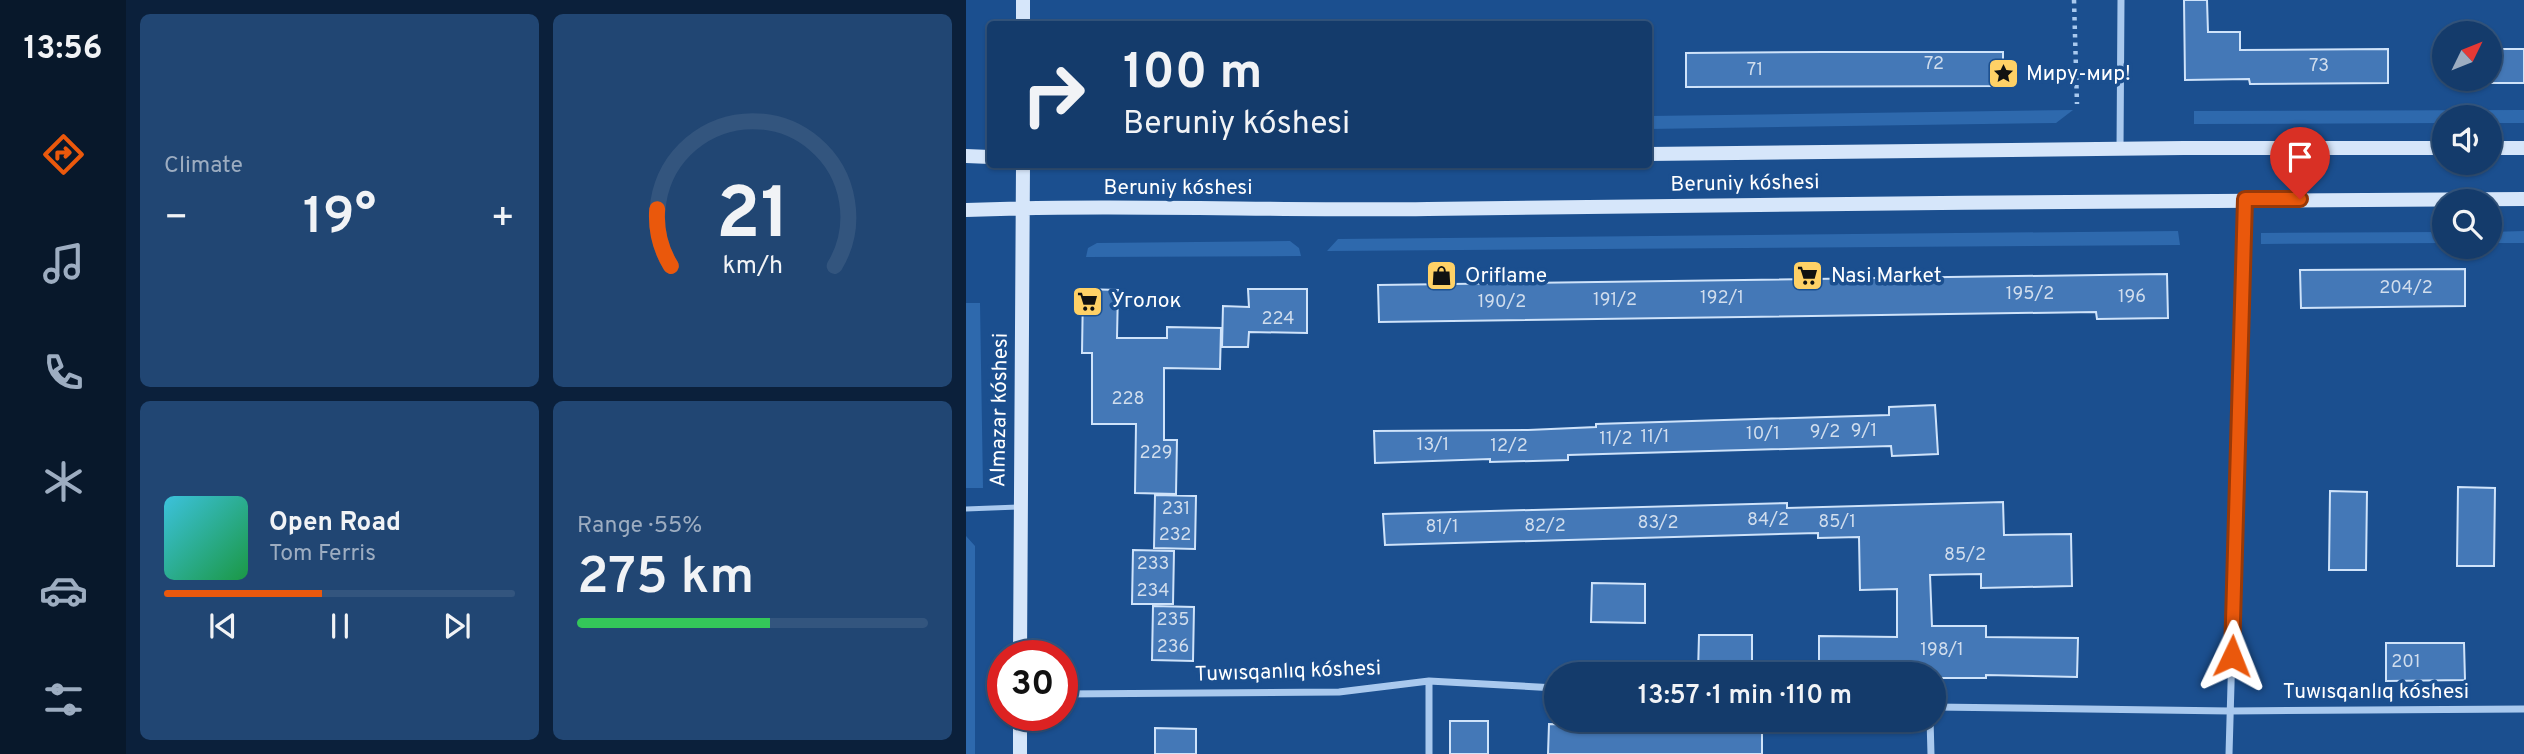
<!DOCTYPE html>
<html lang="en">
<head>
<meta charset="utf-8">
<style>
  :root { --surface:#143b6b; --page:#214673; --text:#f1f3f6; --muted:#9dadc1; --line:#33557e; --accent:#ea580c }
  body { margin:0; font-family:Overpass,sans-serif; background:var(--page); color:var(--text); height:100vh; display:flex; flex-direction:column; font-size:26px; white-space:nowrap }
  * { box-sizing:border-box; margin:0 }
  p { font-size:23px; color:var(--muted) }
  .icon { flex:none; width:38px; height:38px; fill:none; stroke:currentColor; stroke-width:2; stroke-linecap:round; stroke-linejoin:round }
  .map { position:relative; flex:1; overflow:hidden }
  .panel { display:flex; flex-direction:column; gap:14px; padding:14px; background:#0b203b; width:840px }
  .panel>* { flex:none }
  .top-card { position:absolute; left:21px; top:21px; width:665px; height:147px; border-radius:7px; box-shadow:0 2px 5px #0004,0 0 0 2px var(--line); background:#143b6b; color:var(--text); overflow:hidden }
  .needle { width:46px; rotate:47deg }
  .tools { position:absolute; left:1466px; top:21px; display:grid; gap:14px }
  .tools a { display:grid; place-items:center; width:70px; height:70px; border-radius:50%; background:var(--surface); box-shadow:0 2px 5px #0004,0 0 0 2px var(--line); font-size:35px }
  .speed { position:absolute; left:21px; top:640px; display:flex; gap:14px; font-size:35px; font-weight:700; text-align:center }
  .speed>* { display:grid; place-content:center; width:91px; height:91px; border-radius:50%; background:var(--surface); box-shadow:0 2px 5px #0004,0 0 0 2px var(--line); line-height:1 }
  .speed .limit { border:10px solid #d22; background:#fff; color:#111 }
  .pin { position:absolute; display:grid; place-items:center; width:60px; height:60px; color:#fff; margin:-72px -30px; border-radius:50% 50% 50% 0; rotate:-45deg; box-shadow:0 0 7px #0007 }
  .pin .icon { rotate:45deg }
  .me { position:absolute; width:77px; margin:-38px; rotate:2deg; stroke-linejoin:round; filter:drop-shadow(0 0 5px #0008) }
  .turn { display:flex; align-items:center; gap:24px; height:147px; padding:0 21px; font-size:32px }
  .turn .icon { width:91px; height:91px; stroke-width:2.5 }
  .turn b { display:block; font-size:49px; line-height:60px }
  .big { font-size:52px; font-weight:600; line-height:1.1 }
  .panel .widget { flex:1; display:flex; flex-direction:column; justify-content:center; gap:10px; min-width:0; padding:0 24px; border-radius:10px; background:var(--page) }
  .panel .dial { align-items:center; gap:0 }
  .dial svg { height:182px; overflow:visible; fill:none; stroke:var(--line); stroke-width:7; stroke-linecap:round; text-anchor:middle }
  .dial text { fill:var(--text); stroke:none }
  .song { display:flex; align-items:center; gap:21px }
  .cover { width:84px; height:84px; border-radius:10px; background:linear-gradient(135deg,hsl(190 70% 55%),hsl(140 70% 35%)) }
  .played { height:7px; border-radius:4px; background:linear-gradient(90deg,var(--accent) 45%,var(--line) 45%) }
  .keys { display:flex; justify-content:space-around; direction:ltr }
  .heat { display:flex; justify-content:space-between; align-items:center; font-size:38px; direction:ltr }
  .charge { height:10px; border-radius:5px; background:linear-gradient(90deg,#34c759 55%,var(--line) 0) }
  .panel .tiles { flex:1; display:grid; gap:14px; grid-template-columns:repeat(2,1fr) }
  .trip { position:absolute; left:578px; top:662px; width:402px; height:70px; border-radius:35px; background:var(--surface); box-shadow:0 2px 5px #0004,0 0 0 2px var(--line); font-weight:600; line-height:70px; text-align:center }
  main { display:flex; flex:1; min-height:0 }
  .menu { display:flex; flex-direction:column; width:126px; justify-content:space-around; align-items:center; background:#08182b; color:var(--muted) }
  .menu .icon { width:49px; height:49px }
  .menu .selected { color:var(--accent) }
  .menu b { font-size:32px; color:var(--text) }
  .map>svg:first-child { display:block }
  .green { fill:#2e69ad }
  .building { fill:#4478b7; stroke:#cfe3fa; stroke-width:2 }
  .lines { fill:none; stroke-linecap:round; stroke-linejoin:round }
  .path { stroke:#a9c9ee; stroke-width:4.5; stroke-dasharray:3.5 5; stroke-linecap:butt }
  .lane { stroke:#a9c9ee; stroke-width:5 }
  .street { stroke:#a9c9ee; stroke-width:7 }
  .secondary { stroke:#d6e6fa; stroke-width:14 }
  .route-casing { stroke:#983908; stroke-width:18 }
  .route { stroke:#ea580c; stroke-width:12 }
  .labels { text-anchor:middle; dominant-baseline:central; stroke-width:7; stroke-linejoin:round; paint-order:stroke }
  .number-label { font-size:18px; fill:#d0dded }
  .poi-label { font-size:21px; fill:#fff; stroke:#1b4f8f; text-anchor:start }
  .street-label { font-size:21px; fill:#fff; stroke:#1b4f8f }
</style>
</head>
<body>
<main>
<nav class="menu">
<b>13:56</b>
<svg class="icon selected" aria-label="directions" viewBox="0 0 24 24"><path d="M12 3l9 9-9 9-9-9zM9 14v-3h6M13 9l2 2-2 2"/></svg>
<svg class="icon" aria-label="music" viewBox="0 0 24 24"><path d="M9 18V5l10-2v13"/><circle cx="6" cy="18" r="3"/><circle cx="16" cy="16" r="3"/></svg>
<svg class="icon" aria-label="phone" viewBox="0 0 24 24"><path d="M5 4h4l2 5-3 2q2 4 5 5l2-3 5 2v4C11 20 4 13 5 4z"/></svg>
<svg class="icon" aria-label="climate" viewBox="0 0 24 24"><path d="M12 3v18M4 7l16 10M4 17L20 7"/></svg>
<svg class="icon" aria-label="car" viewBox="0 0 24 24"><path d="M5 17H2v-5l4-1 3-4h7l3 4 3 1v5h-3M9 17h6M6 11h13"/><circle cx="7" cy="17" r="2"/><circle cx="17" cy="17" r="2"/></svg>
<svg class="icon" aria-label="filters" viewBox="0 0 24 24"><path d="M4 7h16M4 17h16"/><circle cx="9" cy="7" r="2"/><circle cx="15" cy="17" r="2"/></svg>
</nav>
<section class="panel">
<div class="tiles">
<div class="widget"><p>Climate</p>
<div class="heat"><a>−</a><b class="big">19°</b><a>+</a></div>
</div>
<div class="widget dial"><svg viewBox="0 0 100 80">
<path d="M14 69A42 42 0 1 1 86 69"/>
<path d="M14 69A42 42 0 0 1 8 44" stroke="#ea580c"/>
<text x="50" y="56" font-size="32" font-weight="700">21</text>
<text x="50" y="72" font-size="11">km/h</text>
</svg></div>
<div class="widget">
<div class="song"><i class="cover"></i><div><b>Open Road</b><p>Tom Ferris</p></div></div>
<div class="played"></div>
<div class="keys"><svg class="icon" aria-label="previous" viewBox="0 0 24 24"><path d="M18 5L8 12l10 7zM5 5v14"/></svg><svg class="icon" aria-label="pause" viewBox="0 0 24 24"><path d="M8 5v14M16 5v14"/></svg><svg class="icon" aria-label="next" viewBox="0 0 24 24"><path d="M6 5l10 7-10 7zM19 5v14"/></svg></div>
</div>
<div class="widget"><p>Range · 55%</p><b class="big">275 km</b><div class="charge"></div></div>
</div>
</section>
<div class="map">
<svg width="1558" height="754" viewBox="0 0 1558 754">
  <rect width="100%" height="100%" fill="#1b4f8f"/>
  <path class="green" d="M 1107,110 L 1090,123 L 682,129 L 683,116 Z
    M 1558,110 L 1558,123 L 1524,123 L 1524,117 L 1479,117 L 1479,123 L 1228,124 L 1228,111 Z
    M 1212,231 L 1214,245 L 361,251 L 372,239 Z
    M 1558,231 L 1558,243 L 1524,243 L 1524,232 Z
    M 1479,232 L 1479,243 L 1295,244 L 1295,233 Z
    M 324,241 L 333,248 L 335,256 L 120,257 L 122,248 L 131,243 Z
    M 0,303 L 14,303 L 17,488 L 0,488 Z
    M 0,536 L 9,546 L 9,754 L 0,754 Z"/>
  <path class="building" d="M 1218,0 L 1241,0 L 1242,32 L 1274,32 L 1274,50 L 1422,49 L 1422,83 L 1284,84 L 1283,79 L 1219,80 Z
    M 1524,49 L 1558,49 L 1558,83 L 1524,83 Z
    M 858,52 L 1037,52 L 1037,86 L 720,87 L 720,53 Z
    M 1499,269 L 1499,306 L 1335,308 L 1334,270 Z
    M 1201,274 L 1202,318 L 1131,319 L 1130,312 L 413,322 L 412,285 Z
    M 117,289 L 152,290 L 151,338 L 201,338 L 201,327 L 255,328 L 254,369 L 198,368 L 198,440 L 211,440 L 210,494 L 169,493 L 170,424 L 126,424 L 126,353 L 116,353 Z
    M 282,289 L 341,289 L 341,333 L 283,332 L 282,347 L 256,347 L 257,306 L 283,307 Z
    M 969,405 L 972,454 L 926,456 L 925,446 L 602,455 L 602,460 L 524,462 L 524,459 L 409,463 L 408,431 L 562,430 L 630,427 L 630,424 L 923,415 L 923,407 Z
    M 1492,487 L 1529,488 L 1528,566 L 1491,566 Z
    M 1364,491 L 1401,492 L 1400,570 L 1363,570 Z
    M 189,495 L 230,496 L 229,549 L 188,548 Z
    M 1037,502 L 1038,535 L 1105,534 L 1106,586 L 1015,588 L 1015,574 L 964,575 L 966,626 L 1020,626 L 1020,637 L 1112,638 L 1111,677 L 1020,675 L 1020,678 L 968,678 L 968,674 L 853,674 L 853,636 L 931,637 L 931,589 L 894,590 L 893,537 L 852,538 L 852,533 L 419,545 L 417,514 L 821,503 L 821,508 Z
    M 167,550 L 208,551 L 207,604 L 166,604 Z
    M 626,583 L 679,584 L 679,623 L 625,622 Z
    M 187,606 L 228,607 L 227,661 L 186,660 Z
    M 733,635 L 786,635 L 786,674 L 732,673 Z
    M 1420,643 L 1498,643 L 1499,680 L 1420,681 Z
    M 484,721 L 522,721 L 522,754 L 484,754 Z
    M 583,724 L 747,729 L 747,725 L 796,725 L 796,754 L 582,754 Z
    M 189,728 L 230,729 L 230,754 L 189,754 Z"/>
  <g class="lines">
    <path class="path" d="M 1108,0 L 1111,104"/>
    <path class="lane" d="M 0,509 L 54,507"/>
    <path class="street" d="M 1154,149 L 1155,0
      M 463,681 L 463,754
      M 96,694 L 373,692 L 463,681 L 590,688
      M 968,707 L 1264,711 L 1558,709
      M 964,719 L 965,754
      M 1263,754 L 1279,199"/>
    <path class="secondary" d="M 57,0 L 57,24
      M 1524,148 L 1558,148
      M 682,154 L 1218,148 L 1479,148
      M 0,156 L 24,157
      M 0,210 C 154,204 308,211 462,209 C 827,205 1193,199 1558,199
      M 54,656 L 57,164
      M 54,716 L 54,754"/>
  </g>
  <g class="lines">
    <defs>
      <path id="route" d="M 1266,656 L 1279,199 L 1334,199"/>
    </defs>
    <use href="#route" class="route-casing"/>
    <use href="#route" class="route"/>
  </g>
  <defs>
    <symbol id="sight-square" viewBox="-11 -11 22 22"><rect x="-9" y="-9" width="18" height="18" rx="4" fill="#ffd166" stroke="#1b4f8f"/><path d="M0-6L1.8-2.2L6-1.7L2.9 1.2L3.7 5.4L0 3.3L-3.7 5.4L-2.9 1.2L-6-1.7L-1.8-2.2Z" fill="#111"/></symbol>
    <symbol id="shop-square" viewBox="-11 -11 22 22"><rect x="-9" y="-9" width="18" height="18" rx="4" fill="#ffd166" stroke="#1b4f8f"/><path d="M-5-2.5h2.3a2.7 3.5 0 0 1 5.4 0H5L5.5 6h-11ZM-1.5-2.5h3a1.5 2.3 0 0 0-3 0Z" fill="#111"/></symbol>
    <symbol id="supermarket-square" viewBox="-11 -11 22 22"><rect x="-9" y="-9" width="18" height="18" rx="4" fill="#ffd166" stroke="#1b4f8f"/><path d="M-6-5.5h2.5l.6 2H6L4.5 2H-2.5L-4.4-4H-6ZM-1.5 3.2a1.3 1.3 0 1 0 .1 0ZM3 3.2a1.3 1.3 0 1 0 .1 0Z" fill="#111"/></symbol>
  </defs>
  <g fill-rule="evenodd">
    <use href="#sight-square" x="1020" y="56" width="35" height="35"/>
    <use href="#shop-square" x="458" y="258" width="35" height="35"/>
    <use href="#supermarket-square" x="824" y="258" width="35" height="35"/>
    <use href="#supermarket-square" x="104" y="284" width="35" height="35"/>
  </g>
  <g class="labels">
    <g class="number-label">
      <text x="968" y="64">72</text>
      <text x="1353" y="66">73</text>
      <text x="789" y="70">71</text>
      <text x="1440" y="288">204/2</text>
      <text x="1064" y="294">195/2</text>
      <text x="1166" y="297">196</text>
      <text x="756" y="298">192/1</text>
      <text x="649" y="300">191/2</text>
      <text x="536" y="302">190/2</text>
      <text x="312" y="319">224</text>
      <text x="162" y="399">228</text>
      <text x="898" y="431">9/1</text>
      <text x="859" y="432">9/2</text>
      <text x="797" y="434">10/1</text>
      <text x="689" y="437">11/1</text>
      <text x="650" y="439">11/2</text>
      <text x="467" y="445">13/1</text>
      <text x="543" y="446">12/2</text>
      <text x="190" y="453">229</text>
      <text x="210" y="509">231</text>
      <text x="802" y="520">84/2</text>
      <text x="871" y="522">85/1</text>
      <text x="692" y="523">83/2</text>
      <text x="579" y="526">82/2</text>
      <text x="476" y="527">81/1</text>
      <text x="209" y="535">232</text>
      <text x="999" y="555">85/2</text>
      <text x="187" y="564">233</text>
      <text x="187" y="591">234</text>
      <text x="207" y="620">235</text>
      <text x="207" y="647">236</text>
      <text x="976" y="650">198/1</text>
      <text x="1440" y="662">201</text>
    </g>
    <g class="poi-label">
      <text x="1060" y="74">Миру-мир!</text>
      <text x="499" y="276">Oriflame</text>
      <text x="865" y="276">Nasi Market</text>
      <text x="145" y="301">Уголок</text>
    </g>
    <g class="street-label">
      <text transform="translate(779 184) rotate(-1)">Beruniy kóshesi</text>
      <text x="212" y="188">Beruniy kóshesi</text>
      <text transform="translate(34 410) rotate(-89)">Almazar kóshesi</text>
      <text transform="translate(322 672) rotate(-2)">Tuwısqanlıq kóshesi</text>
      <text x="1410" y="692">Tuwısqanlıq kóshesi</text>
    </g>
  </g>
</svg>
<div class="tools">
<a><svg class="needle" viewBox="-14 -14 28 28"><path d="M0-13l5 13h-10z" fill="#e53935"/><path d="M0 13l5-13h-10z" fill="#9dadc1"/></svg></a>
<a><svg class="icon" aria-label="sound" viewBox="0 0 24 24"><path d="M4 9h4l5-4v14l-5-4H4zM17 9q2 3 0 6"/></svg></a>
<a><svg class="icon" aria-label="search" viewBox="0 0 24 24"><circle cx="10" cy="10" r="6"/><path d="M15 15l6 6"/></svg></a>
</div>
<div class="speed"><div class="limit">30</div></div>
<div class="pin" style="left:1334px;top:199px;background:#d93025"><svg class="icon" aria-label="arrive" viewBox="0 0 24 24"><path d="M6 21V4h12l-3 4 3 4H6"/></svg></div>
<svg class="me" style="left:1266px;top:656px" viewBox="-20 -20 40 40"><path d="M0-17L14 15 0 8-14 15z" fill="#ea580c" stroke="#fff" stroke-width="4"/></svg>
<div class="trip">13:57 · 1 min · 110 m</div>
<div class="top-card">
<div class="turn"><svg class="icon" aria-label="right" viewBox="0 0 24 24"><path d="M7 20v-9h11M14 6l5 5-5 5"/></svg><div><b>100 m</b>Beruniy kóshesi</div></div>
</div>
</div>
</main>
</body>
</html>
